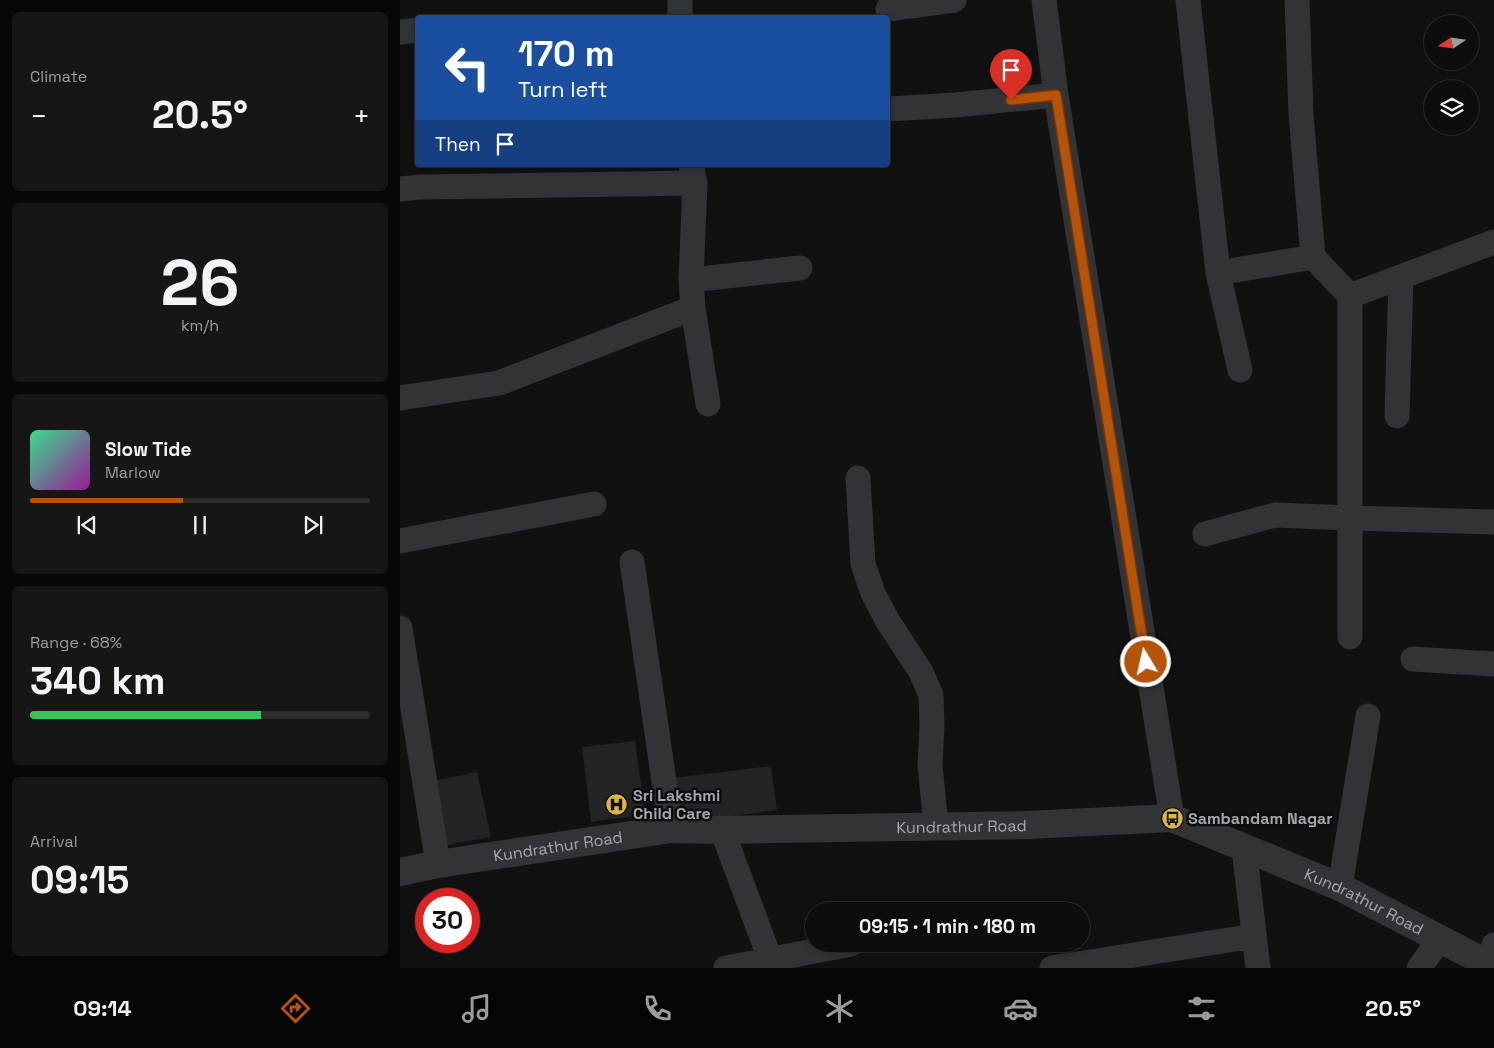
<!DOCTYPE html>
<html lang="en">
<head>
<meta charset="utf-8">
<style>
  :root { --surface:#0d0d0e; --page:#161617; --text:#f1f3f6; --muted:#9a9c9e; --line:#2d2d2e; --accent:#b45309 }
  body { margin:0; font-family:"Space Grotesk",sans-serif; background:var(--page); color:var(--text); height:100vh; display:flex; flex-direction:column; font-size:19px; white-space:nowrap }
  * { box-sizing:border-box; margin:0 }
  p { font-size:16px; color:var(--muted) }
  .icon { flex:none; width:28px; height:28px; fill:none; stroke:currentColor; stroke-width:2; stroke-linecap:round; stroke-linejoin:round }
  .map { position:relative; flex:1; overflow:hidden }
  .side { display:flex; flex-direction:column; gap:12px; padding:12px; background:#070708; width:400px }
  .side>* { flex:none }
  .hud { position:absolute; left:15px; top:15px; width:475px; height:152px; border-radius:5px; box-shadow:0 2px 8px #0003,0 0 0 1px var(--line); background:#1a4fa0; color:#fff; overflow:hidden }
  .needle { width:32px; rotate:257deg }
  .buttons { position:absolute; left:1024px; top:15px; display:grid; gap:10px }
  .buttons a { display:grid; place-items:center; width:55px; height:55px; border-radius:50%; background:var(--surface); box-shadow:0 2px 8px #0003,0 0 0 1px var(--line); font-size:25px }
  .speed { position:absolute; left:15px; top:888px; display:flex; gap:10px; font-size:25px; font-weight:700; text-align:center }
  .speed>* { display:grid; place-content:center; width:65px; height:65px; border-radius:50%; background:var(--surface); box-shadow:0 2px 8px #0003,0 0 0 1px var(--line); line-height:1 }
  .speed .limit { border:8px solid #d22; background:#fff; color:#111 }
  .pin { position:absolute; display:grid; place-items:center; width:42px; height:42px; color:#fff; margin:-51px -21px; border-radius:50% 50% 50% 0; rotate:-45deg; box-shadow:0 0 5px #0007 }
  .pin .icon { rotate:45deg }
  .me { position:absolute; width:55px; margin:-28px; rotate:351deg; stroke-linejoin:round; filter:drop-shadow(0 0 4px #0008) }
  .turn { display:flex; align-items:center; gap:18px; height:105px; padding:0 20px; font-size:22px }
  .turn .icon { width:65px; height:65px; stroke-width:2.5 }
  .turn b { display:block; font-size:35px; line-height:42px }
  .then { display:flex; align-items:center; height:48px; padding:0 20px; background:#0003; gap:10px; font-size:19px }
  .big { font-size:38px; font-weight:800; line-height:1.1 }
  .side .card { flex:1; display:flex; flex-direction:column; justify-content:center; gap:8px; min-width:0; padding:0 18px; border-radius:8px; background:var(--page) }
  .side .dial { align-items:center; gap:0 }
  .dial b { font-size:65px; line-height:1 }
  .song { display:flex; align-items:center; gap:15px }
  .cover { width:60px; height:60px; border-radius:8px; background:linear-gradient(135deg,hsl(150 70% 55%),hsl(300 70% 35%)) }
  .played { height:5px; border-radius:2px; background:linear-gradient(90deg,var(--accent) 45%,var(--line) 45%) }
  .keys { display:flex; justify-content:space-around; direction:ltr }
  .heat { display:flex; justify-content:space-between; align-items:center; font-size:28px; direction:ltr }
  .charge { height:8px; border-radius:4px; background:linear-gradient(90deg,#34c759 68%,var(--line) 0) }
  .trip { position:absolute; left:405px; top:902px; width:285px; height:50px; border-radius:25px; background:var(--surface); box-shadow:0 2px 8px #0003,0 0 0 1px var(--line); font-weight:800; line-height:50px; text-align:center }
  .tabs { display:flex; height:80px; justify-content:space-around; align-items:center; background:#050506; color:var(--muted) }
  .tabs .icon { width:35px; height:35px }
  .tabs .active { color:var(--accent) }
  .tabs b { font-size:22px; color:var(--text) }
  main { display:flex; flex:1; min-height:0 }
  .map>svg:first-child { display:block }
  .building { fill:#242426 }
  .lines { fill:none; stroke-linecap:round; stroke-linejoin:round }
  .minor { stroke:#323337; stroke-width:25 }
  .tertiary { stroke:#323337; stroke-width:28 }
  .route-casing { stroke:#753606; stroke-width:12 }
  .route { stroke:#b45309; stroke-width:9 }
  .labels { text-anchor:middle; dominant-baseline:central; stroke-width:5; stroke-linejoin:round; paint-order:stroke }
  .poi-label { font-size:16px; font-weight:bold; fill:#a4a7b1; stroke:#0c0c0d; text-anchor:start }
  .street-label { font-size:16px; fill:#a4a7b1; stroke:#0c0c0d }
</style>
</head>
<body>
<main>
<section class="side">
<div class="card"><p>Climate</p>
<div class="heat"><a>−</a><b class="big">20.5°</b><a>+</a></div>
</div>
<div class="card dial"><b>26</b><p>km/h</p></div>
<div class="card">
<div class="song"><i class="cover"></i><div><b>Slow Tide</b><p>Marlow</p></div></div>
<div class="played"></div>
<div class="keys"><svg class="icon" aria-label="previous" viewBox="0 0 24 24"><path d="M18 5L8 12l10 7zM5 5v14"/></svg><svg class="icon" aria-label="pause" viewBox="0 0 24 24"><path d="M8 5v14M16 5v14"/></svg><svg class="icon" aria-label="next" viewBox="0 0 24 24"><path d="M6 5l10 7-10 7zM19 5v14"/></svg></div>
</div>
<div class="card"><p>Range · 68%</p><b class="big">340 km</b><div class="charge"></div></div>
<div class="card"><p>Arrival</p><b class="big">09:15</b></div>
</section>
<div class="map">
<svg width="1094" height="968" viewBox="0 0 1094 968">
  <rect width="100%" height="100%" fill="#111112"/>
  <path class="building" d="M 235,741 L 245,815 L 191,822 L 182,747 Z
    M 371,766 L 377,810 L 278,823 L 273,778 Z
    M 77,772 L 91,837 L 41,846 L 28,782 Z"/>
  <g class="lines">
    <path class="minor" d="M 280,0 L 280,18
      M 644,0 L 656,95 L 772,818
      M 788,0 L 818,273 L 840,370
      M 897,0 L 901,114 L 913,257 L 950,296 L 1094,242
      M 488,9 L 554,0
      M 0,32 L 18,30
      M 488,109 L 555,105 L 656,95
      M 291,165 L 295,183 L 291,280 L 293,308 L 308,404
      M 0,189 L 20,187 L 295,183
      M 818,273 L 913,257
      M 291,280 L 400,268
      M 950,296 L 950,518 L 1094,522
      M 0,398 L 99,383 L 293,308
      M 997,416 L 1001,277
      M 458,478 L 463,564 L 473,593 L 487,620 L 521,672 L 531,695 L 532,725 L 530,765 L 536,826
      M 805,534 L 875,515 L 950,518 L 950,637
      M 0,541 L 194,504
      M 232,562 L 271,829
      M 0,628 L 38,864
      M 1013,659 L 1094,664
      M 322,830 L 370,959 L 371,968
      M 844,848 L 858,968
      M 940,887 L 968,716
      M 1090,965 L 1094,945
      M 326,968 L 451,944
      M 652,968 L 854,936
      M 1019,968 L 1040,939"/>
    <path class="tertiary" id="s1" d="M 0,872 L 38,864 L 271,829 L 322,830 L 627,825 L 772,818 L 940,887 L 1094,967"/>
  </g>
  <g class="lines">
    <defs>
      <path id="route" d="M 611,100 L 656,95 L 746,662"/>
    </defs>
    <use href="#route" class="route-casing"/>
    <use href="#route" class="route"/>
  </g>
  <defs>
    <symbol id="hospital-disc" viewBox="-11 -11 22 22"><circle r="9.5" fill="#ddb63e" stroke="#0c0c0d"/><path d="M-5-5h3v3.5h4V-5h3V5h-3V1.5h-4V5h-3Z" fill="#111"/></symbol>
    <symbol id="bus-disc" viewBox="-11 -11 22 22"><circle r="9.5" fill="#ddb63e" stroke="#0c0c0d"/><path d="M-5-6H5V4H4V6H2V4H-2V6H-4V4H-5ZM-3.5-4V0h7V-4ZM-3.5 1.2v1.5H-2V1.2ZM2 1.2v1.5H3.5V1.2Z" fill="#111"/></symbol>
  </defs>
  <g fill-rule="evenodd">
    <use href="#hospital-disc" x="204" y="792" width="25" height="25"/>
    <use href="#bus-disc" x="760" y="806" width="25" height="25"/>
  </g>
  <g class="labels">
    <g class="poi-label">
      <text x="233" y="795">Sri Lakshmi<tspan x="233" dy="18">Child Care</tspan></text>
      <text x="788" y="818">Sambandam Nagar</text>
    </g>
    <g class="street-label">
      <text stroke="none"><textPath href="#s1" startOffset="565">Kundrathur Road</textPath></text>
      <text stroke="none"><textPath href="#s1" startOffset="160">Kundrathur Road</textPath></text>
      <text stroke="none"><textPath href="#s1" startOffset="985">Kundrathur Road</textPath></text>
    </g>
  </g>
</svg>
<div class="buttons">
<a><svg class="needle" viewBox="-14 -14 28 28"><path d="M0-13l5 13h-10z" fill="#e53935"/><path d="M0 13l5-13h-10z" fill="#9a9c9e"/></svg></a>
<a><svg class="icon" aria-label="layers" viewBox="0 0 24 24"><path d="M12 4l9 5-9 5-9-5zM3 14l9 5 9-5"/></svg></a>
</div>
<div class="speed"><div class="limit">30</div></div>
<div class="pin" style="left:611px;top:100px;background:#d93025"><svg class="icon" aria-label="arrive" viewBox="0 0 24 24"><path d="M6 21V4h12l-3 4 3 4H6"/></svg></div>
<svg class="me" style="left:746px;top:662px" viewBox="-20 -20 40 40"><circle r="17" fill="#b45309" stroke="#fff" stroke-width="3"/><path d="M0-11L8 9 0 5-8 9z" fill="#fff"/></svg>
<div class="trip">09:15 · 1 min · 180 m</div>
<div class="hud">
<div class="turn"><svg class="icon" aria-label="left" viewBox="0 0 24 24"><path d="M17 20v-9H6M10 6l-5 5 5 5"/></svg><div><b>170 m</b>Turn left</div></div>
<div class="then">Then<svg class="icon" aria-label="arrive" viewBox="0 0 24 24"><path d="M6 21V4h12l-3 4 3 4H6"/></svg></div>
</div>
</div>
</main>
<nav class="tabs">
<b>09:14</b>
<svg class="icon active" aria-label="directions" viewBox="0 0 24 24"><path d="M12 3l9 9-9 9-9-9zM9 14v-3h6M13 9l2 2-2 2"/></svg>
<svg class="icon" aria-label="music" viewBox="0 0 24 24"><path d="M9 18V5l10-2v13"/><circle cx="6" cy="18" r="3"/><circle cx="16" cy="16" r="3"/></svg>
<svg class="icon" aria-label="phone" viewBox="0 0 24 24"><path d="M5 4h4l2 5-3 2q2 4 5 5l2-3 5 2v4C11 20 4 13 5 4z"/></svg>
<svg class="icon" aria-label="climate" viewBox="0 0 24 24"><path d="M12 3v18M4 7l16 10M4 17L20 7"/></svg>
<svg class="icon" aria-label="car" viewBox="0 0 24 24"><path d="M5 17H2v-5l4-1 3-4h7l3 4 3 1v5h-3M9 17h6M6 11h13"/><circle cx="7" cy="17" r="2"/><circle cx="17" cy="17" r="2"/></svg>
<svg class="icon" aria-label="filters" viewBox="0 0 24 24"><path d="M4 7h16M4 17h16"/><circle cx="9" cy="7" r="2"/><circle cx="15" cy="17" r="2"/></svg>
<b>20.5°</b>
</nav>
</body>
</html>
